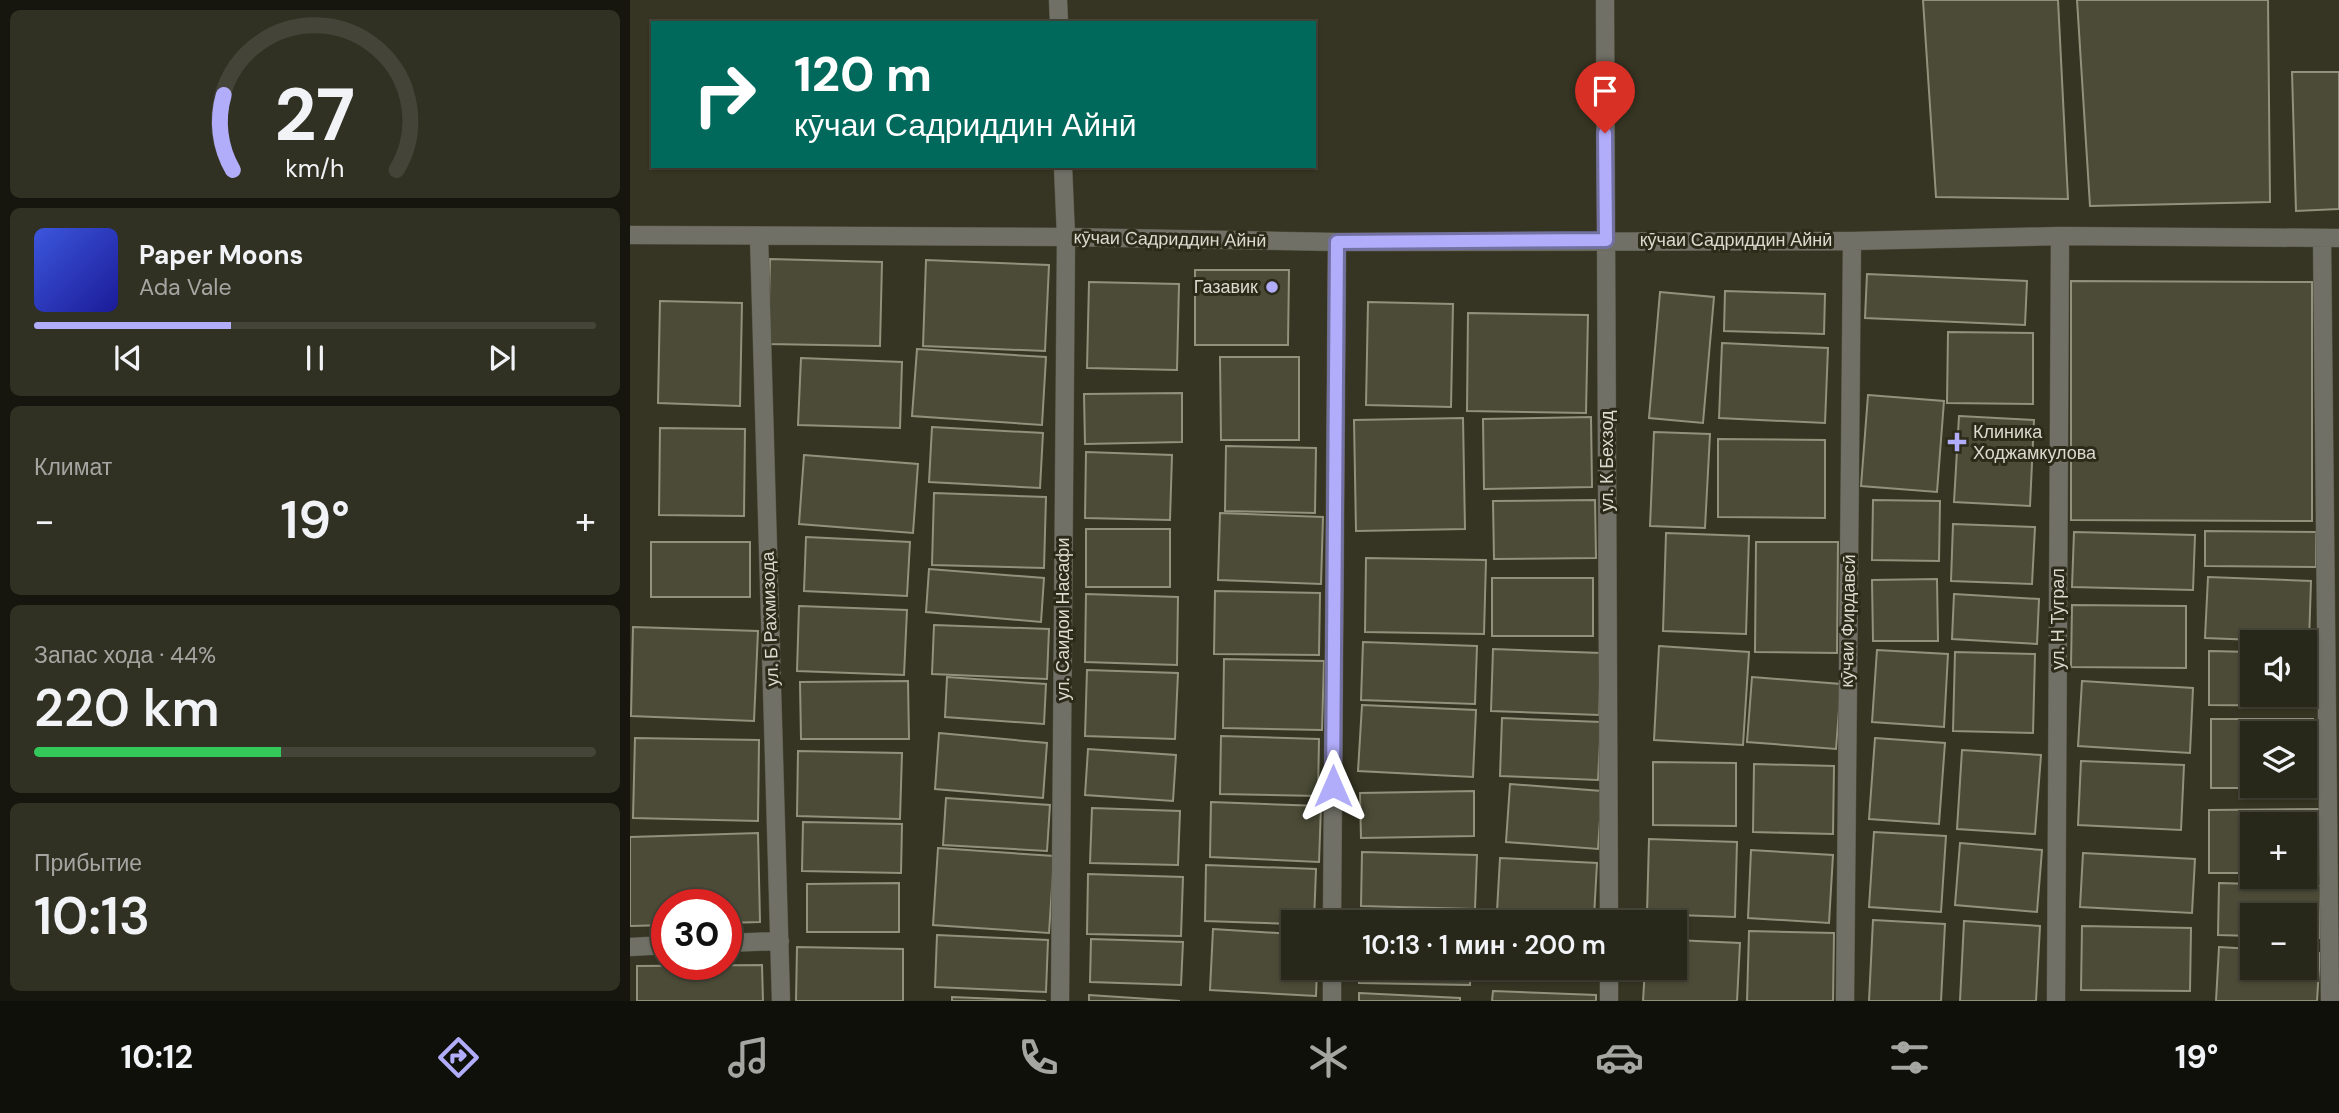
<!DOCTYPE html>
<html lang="ru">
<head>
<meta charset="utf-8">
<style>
  :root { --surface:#28281a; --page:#303023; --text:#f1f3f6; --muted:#a5a6a2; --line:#444439; --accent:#b1adfa }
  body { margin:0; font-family:"DM Sans",sans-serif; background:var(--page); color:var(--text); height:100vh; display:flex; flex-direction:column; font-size:26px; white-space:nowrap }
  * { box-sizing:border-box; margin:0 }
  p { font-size:23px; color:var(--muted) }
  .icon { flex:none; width:38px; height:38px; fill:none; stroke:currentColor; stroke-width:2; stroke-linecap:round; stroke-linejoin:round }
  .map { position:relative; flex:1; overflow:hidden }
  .side { display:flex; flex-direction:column; gap:10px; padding:10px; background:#16160e; width:630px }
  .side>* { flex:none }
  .top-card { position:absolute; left:21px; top:21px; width:665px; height:147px; border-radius:0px; box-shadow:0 2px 5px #0004,0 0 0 2px var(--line); background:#00695c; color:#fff; overflow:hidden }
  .controls { position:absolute; left:1610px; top:630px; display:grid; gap:14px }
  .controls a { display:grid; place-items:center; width:77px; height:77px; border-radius:0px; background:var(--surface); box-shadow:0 2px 5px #0004,0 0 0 2px var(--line); font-size:35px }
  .speed { position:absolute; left:21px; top:889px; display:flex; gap:14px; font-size:35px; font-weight:700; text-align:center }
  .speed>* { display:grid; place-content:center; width:91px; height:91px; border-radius:50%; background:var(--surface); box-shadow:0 2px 5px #0004,0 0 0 2px var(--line); line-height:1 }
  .speed .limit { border:10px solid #d22; background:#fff; color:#111 }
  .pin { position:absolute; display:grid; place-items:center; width:60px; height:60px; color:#fff; margin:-72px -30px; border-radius:50% 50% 50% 0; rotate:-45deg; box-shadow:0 0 7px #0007 }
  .pin .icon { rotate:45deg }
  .me { position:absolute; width:77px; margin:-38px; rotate:0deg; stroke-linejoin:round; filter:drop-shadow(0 0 5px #0008) }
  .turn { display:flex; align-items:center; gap:24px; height:147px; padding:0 28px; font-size:32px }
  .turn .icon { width:91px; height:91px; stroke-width:2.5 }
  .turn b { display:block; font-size:49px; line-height:60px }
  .big { font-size:52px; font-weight:600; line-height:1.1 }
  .side .tile { flex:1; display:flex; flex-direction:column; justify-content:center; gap:10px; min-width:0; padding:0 24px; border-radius:10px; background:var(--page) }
  .side .dial { align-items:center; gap:0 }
  .dial svg { height:182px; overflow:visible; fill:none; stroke:var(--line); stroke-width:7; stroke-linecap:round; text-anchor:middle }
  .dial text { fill:var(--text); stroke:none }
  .song { display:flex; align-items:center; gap:21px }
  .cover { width:84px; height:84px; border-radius:10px; background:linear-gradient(135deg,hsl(230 70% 55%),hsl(240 70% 35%)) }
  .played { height:7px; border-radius:4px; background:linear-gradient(90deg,var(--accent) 35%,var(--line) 35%) }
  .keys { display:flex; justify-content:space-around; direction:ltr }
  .heat { display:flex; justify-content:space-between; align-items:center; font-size:38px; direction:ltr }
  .charge { height:10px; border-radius:5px; background:linear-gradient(90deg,#34c759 44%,var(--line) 0) }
  .trip { position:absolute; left:651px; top:910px; width:406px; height:70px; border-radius:0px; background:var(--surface); box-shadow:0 2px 5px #0004,0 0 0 2px var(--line); font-weight:600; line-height:70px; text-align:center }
  .tabs { display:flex; height:112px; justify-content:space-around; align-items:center; background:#10100a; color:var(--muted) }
  .tabs .icon { width:49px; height:49px }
  .tabs .current { color:var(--accent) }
  .tabs b { font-size:32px; color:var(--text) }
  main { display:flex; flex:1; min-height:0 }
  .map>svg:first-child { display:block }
  .building { fill:#4b4b37; stroke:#92917c; stroke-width:2; fill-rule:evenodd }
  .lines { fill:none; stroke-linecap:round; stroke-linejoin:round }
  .minor-casing { stroke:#545342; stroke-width:19 }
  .minor { stroke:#707067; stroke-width:18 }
  .route-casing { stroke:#7370a2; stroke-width:18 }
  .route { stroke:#b1adfa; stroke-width:12 }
  .poi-dot { fill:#b1adfa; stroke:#2c2b19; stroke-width:2.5 }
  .labels { text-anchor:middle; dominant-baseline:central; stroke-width:6; stroke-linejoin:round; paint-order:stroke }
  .street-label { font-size:18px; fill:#dbdacf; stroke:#2c2b19 }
  .poi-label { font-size:18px; fill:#dbdacf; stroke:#2c2b19; text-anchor:end }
</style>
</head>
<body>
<main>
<section class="side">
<div class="tile dial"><svg viewBox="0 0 100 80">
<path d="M14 69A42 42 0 1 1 86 69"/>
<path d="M14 69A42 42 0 0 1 10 36" stroke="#b1adfa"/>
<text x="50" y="56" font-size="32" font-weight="700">27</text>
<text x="50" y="72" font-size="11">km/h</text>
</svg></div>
<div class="tile">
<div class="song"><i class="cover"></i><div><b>Paper Moons</b><p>Ada Vale</p></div></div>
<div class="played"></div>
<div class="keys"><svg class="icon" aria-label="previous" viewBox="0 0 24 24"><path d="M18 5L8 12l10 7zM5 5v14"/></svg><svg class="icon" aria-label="pause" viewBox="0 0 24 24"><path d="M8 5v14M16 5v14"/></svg><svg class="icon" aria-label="next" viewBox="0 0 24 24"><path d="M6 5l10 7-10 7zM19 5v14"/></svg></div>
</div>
<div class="tile"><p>Климат</p>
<div class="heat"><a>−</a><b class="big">19°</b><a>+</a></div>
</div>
<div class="tile"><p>Запас хода · 44%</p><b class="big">220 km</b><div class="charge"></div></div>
<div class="tile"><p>Прибытие</p><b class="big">10:13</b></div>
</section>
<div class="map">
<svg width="1709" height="1001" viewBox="0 0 1709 1001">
  <rect width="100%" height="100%" fill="#363523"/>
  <path class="building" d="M 1293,0 L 1428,0 L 1438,199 L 1306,197 Z
    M 1447,0 L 1638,0 L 1640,202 L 1460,206 Z
    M 1662,72 L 1709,72 L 1709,209 L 1666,211 Z
    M 140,259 L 252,262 L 250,346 L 138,344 Z
    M 296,260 L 419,265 L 415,351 L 293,346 Z
    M 565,270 L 659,270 L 658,345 L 565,345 Z
    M 1237,274 L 1397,281 L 1395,325 L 1235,318 Z
    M 1441,281 L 1682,282 L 1682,521 L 1441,520 Z
    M 459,282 L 549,284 L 547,370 L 457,368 Z
    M 1095,291 L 1195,294 L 1194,334 L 1094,331 Z
    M 1030,292 L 1084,297 L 1073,423 L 1019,418 Z
    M 30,301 L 112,303 L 110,406 L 28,403 Z
    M 738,302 L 823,304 L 821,407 L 736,405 Z
    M 838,313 L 958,315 L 956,413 L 837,411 Z
    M 1318,332 L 1403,333 L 1403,404 L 1317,403 Z
    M 1092,343 L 1198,348 L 1195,423 L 1089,418 Z
    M 287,349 L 416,357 L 412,425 L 282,416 Z
    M 590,357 L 669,357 L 669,440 L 591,440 Z
    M 171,358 L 272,362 L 270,428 L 168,425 Z
    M 552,393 L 552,442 L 455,444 L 454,394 Z
    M 1238,395 L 1314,401 L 1307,492 L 1231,486 Z
    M 1329,416 L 1404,420 L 1400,506 L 1324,502 Z
    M 961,417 L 962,487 L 854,489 L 853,419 Z
    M 833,418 L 835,529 L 726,531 L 724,420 Z
    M 302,427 L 413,433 L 410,488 L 299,482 Z
    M 30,428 L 115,429 L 114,516 L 29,515 Z
    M 1024,432 L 1080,434 L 1075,528 L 1020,526 Z
    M 1088,439 L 1195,440 L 1195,518 L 1088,517 Z
    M 596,446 L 686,448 L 685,513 L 595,511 Z
    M 456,452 L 542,455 L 540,520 L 455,518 Z
    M 174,455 L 288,464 L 283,533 L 169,524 Z
    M 304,493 L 416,497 L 414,568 L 302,565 Z
    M 965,500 L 966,558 L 864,559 L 863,501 Z
    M 1243,500 L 1310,501 L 1309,561 L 1242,560 Z
    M 590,513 L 693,517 L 691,584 L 588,580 Z
    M 1323,524 L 1405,527 L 1402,584 L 1321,581 Z
    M 456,529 L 540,529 L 540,587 L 456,587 Z
    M 1575,531 L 1686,532 L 1686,567 L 1575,566 Z
    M 1444,532 L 1565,535 L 1563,590 L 1442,587 Z
    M 1036,533 L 1119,536 L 1116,634 L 1033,631 Z
    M 176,537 L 280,542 L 277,596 L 174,591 Z
    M 21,542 L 120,542 L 120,597 L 21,597 Z
    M 1126,542 L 1208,542 L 1207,653 L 1125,652 Z
    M 736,558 L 856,560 L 854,634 L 735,632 Z
    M 299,569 L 414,578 L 411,622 L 296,612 Z
    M 1578,577 L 1681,581 L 1679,642 L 1575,638 Z
    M 862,578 L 963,578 L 963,636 L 862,636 Z
    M 1307,579 L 1308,641 L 1243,641 L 1242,580 Z
    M 585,591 L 690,593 L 689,655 L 584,654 Z
    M 456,594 L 548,597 L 547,665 L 455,662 Z
    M 1324,594 L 1409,599 L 1407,644 L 1322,639 Z
    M 1442,605 L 1556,606 L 1556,668 L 1441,667 Z
    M 169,606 L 277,610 L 274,675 L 167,671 Z
    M 304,625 L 419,629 L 417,679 L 302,674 Z
    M 3,627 L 128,631 L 124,721 L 1,716 Z
    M 733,642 L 847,646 L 845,704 L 731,700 Z
    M 1029,646 L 1119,652 L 1113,745 L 1024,740 Z
    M 863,649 L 971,653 L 969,715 L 861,711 Z
    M 1247,650 L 1318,654 L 1314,727 L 1242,722 Z
    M 1579,651 L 1622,652 L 1622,695 L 1675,695 L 1675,652 L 1682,652 L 1682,706 L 1579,705 Z
    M 1325,652 L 1405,654 L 1403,733 L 1323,731 Z
    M 594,659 L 694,661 L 692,730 L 593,728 Z
    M 457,670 L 548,673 L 545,739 L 455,736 Z
    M 317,677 L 416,684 L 414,724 L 315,717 Z
    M 1122,677 L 1211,684 L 1206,749 L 1117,742 Z
    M 278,681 L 279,739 L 171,739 L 170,682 Z
    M 1452,681 L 1563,688 L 1560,753 L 1448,746 Z
    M 732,705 L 846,710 L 843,777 L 728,771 Z
    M 872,718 L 971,722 L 968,780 L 870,776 Z
    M 1581,719 L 1683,719 L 1683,788 L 1581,788 ZM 1622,733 L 1675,733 L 1675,786 L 1622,786 Z
    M 309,733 L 417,743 L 413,798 L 305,789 Z
    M 591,736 L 689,739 L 688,796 L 590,794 Z
    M 5,738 L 129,740 L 128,821 L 3,818 Z
    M 1245,738 L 1315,743 L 1309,824 L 1239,819 Z
    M 458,749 L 546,755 L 543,801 L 455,795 Z
    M 1332,750 L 1411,755 L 1405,834 L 1327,829 Z
    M 168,751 L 272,753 L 270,819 L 167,816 Z
    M 1451,761 L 1554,765 L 1551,830 L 1448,825 Z
    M 1023,762 L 1106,763 L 1106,826 L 1023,825 Z
    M 1124,764 L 1204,766 L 1203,834 L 1123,832 Z
    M 880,784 L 972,791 L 968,849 L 876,842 Z
    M 844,791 L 844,836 L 731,838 L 730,793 Z
    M 316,798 L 420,805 L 417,851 L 313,845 Z
    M 581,802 L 691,806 L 689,862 L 580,857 Z
    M 462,808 L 550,811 L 548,865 L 460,863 Z
    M 1694,809 L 1695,872 L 1675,872 L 1675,824 L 1622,824 L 1622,873 L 1579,873 L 1579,810 Z
    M 173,822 L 272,824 L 271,873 L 172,871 Z
    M 1244,832 L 1316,836 L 1311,912 L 1239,907 Z
    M 128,833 L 130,922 L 96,923 L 96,905 L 37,905 L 37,925 L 0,926 L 0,837 Z
    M 1019,839 L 1107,842 L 1105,917 L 1017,914 Z
    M 1330,843 L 1412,850 L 1407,912 L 1325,905 Z
    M 308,848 L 424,856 L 419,933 L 303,925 Z
    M 1121,850 L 1203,855 L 1199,923 L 1118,918 Z
    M 732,852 L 847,855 L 845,909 L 731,906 Z
    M 1453,853 L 1565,859 L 1562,913 L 1450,907 Z
    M 870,858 L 967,863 L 964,917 L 867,911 Z
    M 576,865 L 686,869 L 684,922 L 663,924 L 575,921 Z
    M 458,874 L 553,877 L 551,936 L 457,934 Z
    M 269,883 L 269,932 L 177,932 L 177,884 Z
    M 1589,883 L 1691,886 L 1689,938 L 1675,938 L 1675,915 L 1622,915 L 1622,936 L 1588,935 Z
    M 1243,920 L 1315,924 L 1311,1001 L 1239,1001 Z
    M 1334,921 L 1410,926 L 1406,1001 L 1330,1001 Z
    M 1452,926 L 1561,928 L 1560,991 L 1451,990 Z
    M 583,929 L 663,934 L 663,968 L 687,968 L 686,996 L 580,990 Z
    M 1119,931 L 1204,933 L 1203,1001 L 1117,1001 Z
    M 307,935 L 418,940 L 416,992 L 305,987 Z
    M 461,939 L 553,942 L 551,985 L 460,982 Z
    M 1045,940 L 1110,943 L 1107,1001 L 1013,1001 L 1015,968 L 1045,968 Z
    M 167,947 L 273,949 L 273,1001 L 166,1001 Z
    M 1589,947 L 1622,949 L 1622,968 L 1675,968 L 1675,952 L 1690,953 L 1687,1001 L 1586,1001 Z
    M 132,965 L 133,1001 L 7,1001 L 7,966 Z
    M 730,968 L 840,968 L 840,985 L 729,983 Z
    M 862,968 L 964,968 L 964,980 L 862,979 Z
    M 863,991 L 966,995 L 966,1001 L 862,1001 Z
    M 729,993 L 830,998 L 830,1001 L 729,1001 Z
    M 459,995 L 550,1001 L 459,1001 Z
    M 322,997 L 416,1001 L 322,1001 Z"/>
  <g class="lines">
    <defs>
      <path id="minor" d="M 428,0 L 429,23
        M 975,0 L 979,922
        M 0,235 L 436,237 L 707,242 L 1222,241 L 1430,236 L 1709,238
        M 129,236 L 151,1001
        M 1692,238 L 1700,1001
        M 702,922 L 707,242
        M 96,943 L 150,941
        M 0,947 L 37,945
        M 979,968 L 979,1001
        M 430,1001 L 436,237 L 433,166
        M 702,1001 L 702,968
        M 1215,1001 L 1222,241
        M 1426,1001 L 1430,236"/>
    </defs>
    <use href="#minor" class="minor-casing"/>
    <use href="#minor" class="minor"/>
  </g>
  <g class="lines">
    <defs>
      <path id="route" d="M 703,786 L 707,242 L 976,240 L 975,133"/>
    </defs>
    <use href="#route" class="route-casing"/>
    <use href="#route" class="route"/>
  </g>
  <g class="poi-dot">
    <circle cx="642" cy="287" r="7"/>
    <path d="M1323.5 431.5h7v7h7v7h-7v7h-7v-7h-7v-7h7z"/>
  </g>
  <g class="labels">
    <g class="street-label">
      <text transform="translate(540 239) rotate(1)">кӯчаи Садриддин Айнӣ</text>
      <text x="1106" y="240">кӯчаи Садриддин Айнӣ</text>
      <text transform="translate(977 461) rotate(-90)">ул. К Бехзод</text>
      <text transform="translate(140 619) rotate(-92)">ул. Б Рахмизода</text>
      <text transform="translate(433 619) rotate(-90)">ул. Саидои Насафи</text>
      <text transform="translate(1428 619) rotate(-90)">ул. Н Туграл</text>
      <text transform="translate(1218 621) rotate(-89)">кӯчаи Фирдавсӣ</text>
    </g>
    <g class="poi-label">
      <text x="628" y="287">Газавик</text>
      <text x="1343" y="432" text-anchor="start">Клиника<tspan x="1343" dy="21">Ходжамкулова</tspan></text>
    </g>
  </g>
</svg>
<div class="controls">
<a><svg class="icon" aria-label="sound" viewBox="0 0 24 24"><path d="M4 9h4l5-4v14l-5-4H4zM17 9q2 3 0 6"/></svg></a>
<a><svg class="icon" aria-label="layers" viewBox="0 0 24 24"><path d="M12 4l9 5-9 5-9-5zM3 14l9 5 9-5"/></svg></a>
<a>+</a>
<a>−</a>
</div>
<div class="speed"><div class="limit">30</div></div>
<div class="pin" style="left:975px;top:133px;background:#d93025"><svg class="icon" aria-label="arrive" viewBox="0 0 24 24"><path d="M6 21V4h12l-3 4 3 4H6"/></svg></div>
<svg class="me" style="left:703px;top:786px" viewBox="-20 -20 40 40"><path d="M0-17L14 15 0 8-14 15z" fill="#b1adfa" stroke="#fff" stroke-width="4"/></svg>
<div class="trip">10:13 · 1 мин · 200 m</div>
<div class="top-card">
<div class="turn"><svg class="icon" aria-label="right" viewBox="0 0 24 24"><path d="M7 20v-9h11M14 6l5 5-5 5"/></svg><div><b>120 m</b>кӯчаи Садриддин Айнӣ</div></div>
</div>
</div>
</main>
<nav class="tabs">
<b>10:12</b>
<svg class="icon current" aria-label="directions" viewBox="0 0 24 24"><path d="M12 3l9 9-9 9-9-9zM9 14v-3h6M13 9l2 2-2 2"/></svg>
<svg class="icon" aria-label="music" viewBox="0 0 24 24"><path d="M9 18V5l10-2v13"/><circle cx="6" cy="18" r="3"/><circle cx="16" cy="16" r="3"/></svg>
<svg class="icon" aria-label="phone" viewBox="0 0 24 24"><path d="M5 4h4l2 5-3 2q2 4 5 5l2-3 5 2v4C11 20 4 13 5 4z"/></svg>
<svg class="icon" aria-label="climate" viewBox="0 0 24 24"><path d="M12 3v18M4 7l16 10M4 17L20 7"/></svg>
<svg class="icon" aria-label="car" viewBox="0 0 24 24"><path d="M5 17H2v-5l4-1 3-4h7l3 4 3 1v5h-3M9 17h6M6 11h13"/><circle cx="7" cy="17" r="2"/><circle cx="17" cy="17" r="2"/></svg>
<svg class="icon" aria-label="filters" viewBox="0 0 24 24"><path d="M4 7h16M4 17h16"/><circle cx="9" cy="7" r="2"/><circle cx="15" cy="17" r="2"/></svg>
<b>19°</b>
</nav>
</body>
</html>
